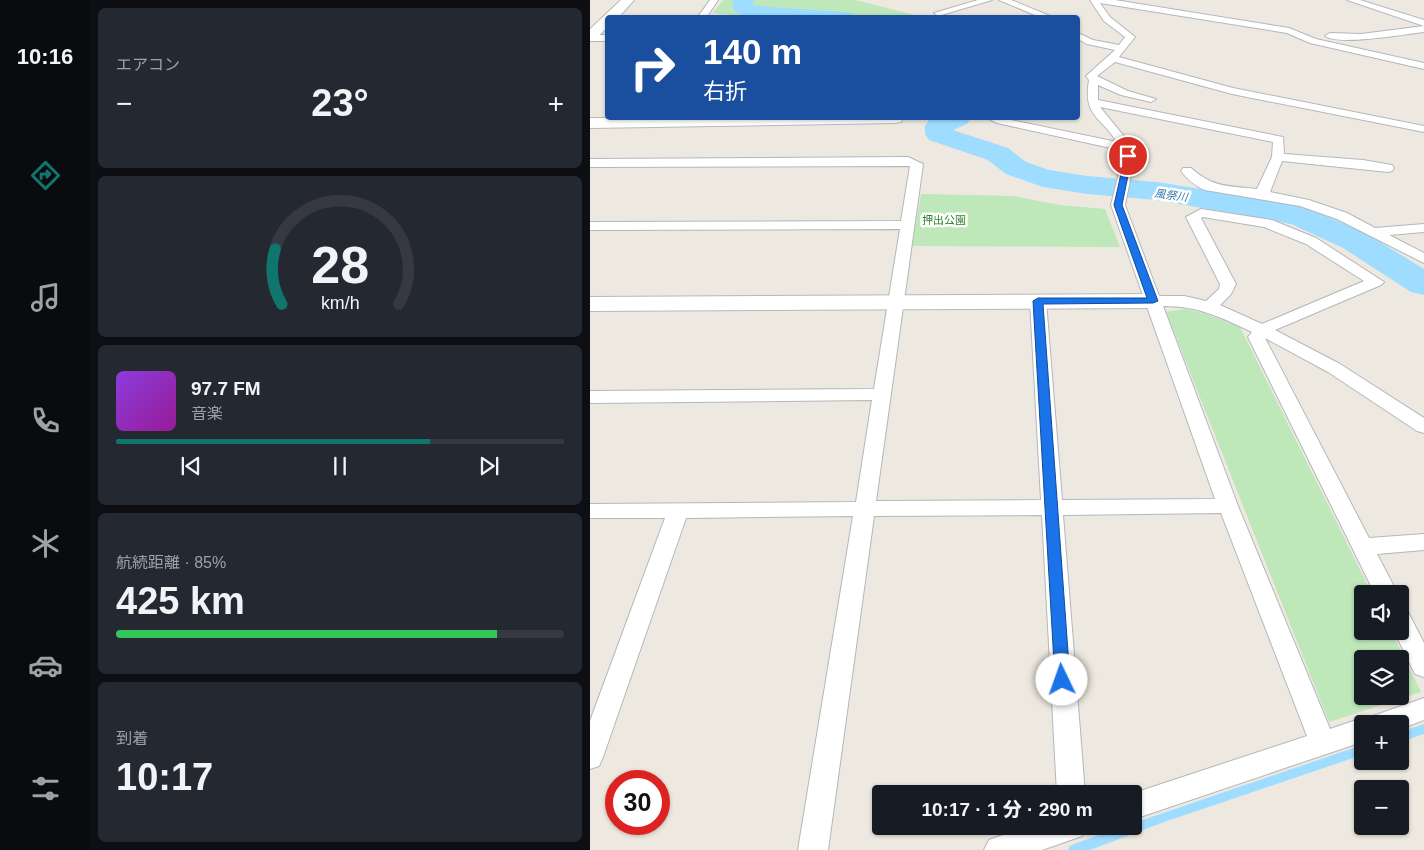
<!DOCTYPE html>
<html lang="ja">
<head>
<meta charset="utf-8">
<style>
  :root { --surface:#171b24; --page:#242831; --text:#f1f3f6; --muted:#9ea1a6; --line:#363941; --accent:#0f766e }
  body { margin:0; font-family:Helvetica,"Noto Sans JP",sans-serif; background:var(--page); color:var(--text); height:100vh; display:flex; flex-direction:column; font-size:19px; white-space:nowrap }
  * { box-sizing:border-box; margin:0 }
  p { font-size:16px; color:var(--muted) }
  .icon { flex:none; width:28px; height:28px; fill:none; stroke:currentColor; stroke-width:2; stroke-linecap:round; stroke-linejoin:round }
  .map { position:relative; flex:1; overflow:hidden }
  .drawer { display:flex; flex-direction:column; gap:8px; padding:8px; background:#0d0f14; width:500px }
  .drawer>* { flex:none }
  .banner { position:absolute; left:15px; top:15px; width:475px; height:105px; border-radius:5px; box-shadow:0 1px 4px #0004; background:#1a4fa0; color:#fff; overflow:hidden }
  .controls { position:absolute; left:764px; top:585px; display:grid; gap:10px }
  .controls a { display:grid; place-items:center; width:55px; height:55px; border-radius:5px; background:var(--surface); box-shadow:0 1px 4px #0004; font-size:25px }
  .speed { position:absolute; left:15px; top:770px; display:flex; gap:10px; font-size:25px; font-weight:700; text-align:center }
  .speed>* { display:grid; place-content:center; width:65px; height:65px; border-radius:50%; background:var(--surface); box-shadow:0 1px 4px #0004; line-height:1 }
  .speed .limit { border:8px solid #d22; background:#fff; color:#111 }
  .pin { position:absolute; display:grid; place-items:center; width:42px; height:42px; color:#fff; margin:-21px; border:2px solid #fff; border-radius:50%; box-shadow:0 1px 5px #0007 }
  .me { position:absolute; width:55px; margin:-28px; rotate:357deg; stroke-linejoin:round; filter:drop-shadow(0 0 4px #0008) }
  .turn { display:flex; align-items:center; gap:18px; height:105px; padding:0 15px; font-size:22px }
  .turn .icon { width:65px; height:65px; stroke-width:2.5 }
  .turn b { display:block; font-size:35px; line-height:42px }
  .big { font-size:38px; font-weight:800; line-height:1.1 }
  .drawer .widget { flex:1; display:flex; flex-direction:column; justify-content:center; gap:8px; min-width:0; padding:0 18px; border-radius:8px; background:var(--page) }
  .drawer .dial { align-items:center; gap:0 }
  .dial svg { height:130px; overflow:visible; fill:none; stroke:var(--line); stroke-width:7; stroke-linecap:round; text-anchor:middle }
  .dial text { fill:var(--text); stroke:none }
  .song { display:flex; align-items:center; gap:15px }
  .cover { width:60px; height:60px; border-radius:8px; background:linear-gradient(135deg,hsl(270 70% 55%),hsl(300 70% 35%)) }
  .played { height:5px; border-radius:2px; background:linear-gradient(90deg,var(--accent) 70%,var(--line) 70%) }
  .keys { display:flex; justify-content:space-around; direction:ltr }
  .heat { display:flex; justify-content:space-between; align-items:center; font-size:28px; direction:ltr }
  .charge { height:8px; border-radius:4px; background:linear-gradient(90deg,#34c759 85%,var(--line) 0) }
  .trip { position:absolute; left:282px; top:785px; width:270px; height:50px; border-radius:5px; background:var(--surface); box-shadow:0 1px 4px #0004; font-weight:800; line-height:50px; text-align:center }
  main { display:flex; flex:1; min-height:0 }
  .tab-bar { display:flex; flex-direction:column; width:90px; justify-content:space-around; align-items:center; background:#090b0e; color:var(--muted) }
  .tab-bar .icon { width:35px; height:35px }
  .tab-bar .active { color:var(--accent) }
  .tab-bar b { font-size:22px; color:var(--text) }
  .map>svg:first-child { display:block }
  .green { fill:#bee7ba; fill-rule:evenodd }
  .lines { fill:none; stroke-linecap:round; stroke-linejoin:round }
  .stream { fill:#9eddff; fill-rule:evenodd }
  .river { fill:#9eddff; fill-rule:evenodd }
  .street-casing { stroke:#b3b7bc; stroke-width:2 }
  .secondary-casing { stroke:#b4b9be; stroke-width:2 }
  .street { fill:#fff; fill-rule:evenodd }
  .secondary { fill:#fff; fill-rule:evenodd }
  .route { fill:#1a73e8; stroke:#114b97 }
  .labels { text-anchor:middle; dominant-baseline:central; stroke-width:5; stroke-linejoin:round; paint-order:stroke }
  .far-water-label { font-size:11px; font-style:italic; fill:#337aae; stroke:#fff }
  .far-park-label { font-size:11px; fill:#31842e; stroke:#fff }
</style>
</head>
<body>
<main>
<nav class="tab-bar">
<b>10:16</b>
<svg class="icon active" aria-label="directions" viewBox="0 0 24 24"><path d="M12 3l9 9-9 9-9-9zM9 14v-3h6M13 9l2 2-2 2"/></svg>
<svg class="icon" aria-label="music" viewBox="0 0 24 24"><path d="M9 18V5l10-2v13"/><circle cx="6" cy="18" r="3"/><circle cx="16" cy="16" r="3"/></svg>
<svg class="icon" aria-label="phone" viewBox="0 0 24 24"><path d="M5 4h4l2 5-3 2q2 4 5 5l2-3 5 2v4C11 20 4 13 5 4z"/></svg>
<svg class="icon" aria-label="climate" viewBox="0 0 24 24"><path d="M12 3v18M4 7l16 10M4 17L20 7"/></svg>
<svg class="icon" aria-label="car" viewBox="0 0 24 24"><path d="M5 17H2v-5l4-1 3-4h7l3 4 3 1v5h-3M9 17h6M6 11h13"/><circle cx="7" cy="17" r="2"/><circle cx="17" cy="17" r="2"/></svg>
<svg class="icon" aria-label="filters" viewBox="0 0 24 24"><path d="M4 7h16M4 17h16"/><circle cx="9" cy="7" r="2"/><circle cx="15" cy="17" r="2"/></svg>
</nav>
<section class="drawer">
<div class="widget"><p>エアコン</p>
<div class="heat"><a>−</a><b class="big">23°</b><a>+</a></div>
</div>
<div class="widget dial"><svg viewBox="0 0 100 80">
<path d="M14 69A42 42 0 1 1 86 69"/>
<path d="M14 69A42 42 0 0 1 10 35" stroke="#0f766e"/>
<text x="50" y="56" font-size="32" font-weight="700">28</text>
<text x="50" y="72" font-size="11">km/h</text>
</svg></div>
<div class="widget">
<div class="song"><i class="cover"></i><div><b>97.7 FM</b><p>音楽</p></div></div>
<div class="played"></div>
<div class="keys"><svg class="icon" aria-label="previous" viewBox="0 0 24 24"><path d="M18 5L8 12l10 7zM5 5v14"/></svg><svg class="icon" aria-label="pause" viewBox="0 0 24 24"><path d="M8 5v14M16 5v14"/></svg><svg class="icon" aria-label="next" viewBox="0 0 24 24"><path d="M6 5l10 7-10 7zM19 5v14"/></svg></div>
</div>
<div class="widget"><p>航続距離 · 85%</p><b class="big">425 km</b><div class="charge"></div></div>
<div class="widget"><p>到着</p><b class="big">10:17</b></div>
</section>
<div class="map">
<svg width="834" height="850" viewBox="0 0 834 850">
  <rect width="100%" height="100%" fill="#ede9e0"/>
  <path class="green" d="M 133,0 L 265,0 L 329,16 L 175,18 L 123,13 Z
    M 331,194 L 423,196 L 470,205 L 515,209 L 530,247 L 322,246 Z
    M 594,309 L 614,313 L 650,327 L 782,594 L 772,594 L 772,631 L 801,631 L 831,692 L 739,722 L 576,312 ZM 772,659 L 810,659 L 810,696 L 772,696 Z"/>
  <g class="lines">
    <path class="stream" d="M 834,724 L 834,734 L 810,742 L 810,732 Z
      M 772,745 L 772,755 L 577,821 L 500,850 L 478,850 L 480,846 L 484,844 L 534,826 L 544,826 L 544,823 Z"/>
    <path class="river" d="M 144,0 L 164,0 L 163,5 L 165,6 L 255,12 L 262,14 L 265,18 L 158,18 L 145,11 L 142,7 Z
      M 346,118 L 381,118 L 377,124 L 363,130 L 418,148 L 436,162 L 459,170 L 497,176 L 567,182 L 691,202 L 723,210 L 777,234 L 834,269 L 834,295 L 821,292 L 753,248 L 701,224 L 567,200 L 497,194 L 453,187 L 416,174 L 398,160 L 339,140 L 335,134 L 335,126 L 339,120 Z"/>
    <defs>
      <path id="street" d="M 120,0 L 128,0 L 116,18 L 107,18 Z
        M 388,0 L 402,0 L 348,16 L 344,13 Z
        M 409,0 L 421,0 L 465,18 L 452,18 Z
        M 500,0 L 525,0 L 699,28 L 726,39 L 834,63 L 834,69 L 720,43 L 697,33 L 510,3 L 520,17 L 545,37 L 529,57 L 643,88 L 834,126 L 834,132 L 642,94 L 525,62 L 507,76 L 538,91 L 566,99 L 561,102 L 531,95 L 508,85 L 508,100 L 693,137 L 694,154 L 773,160 L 802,165 L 804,168 L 802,171 L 798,172 L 692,161 L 680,192 L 719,200 L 757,213 L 785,228 L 834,224 L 834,232 L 799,235 L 834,253 L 834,263 L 747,219 L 710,206 L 615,190 C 605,186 598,180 591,171 L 593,168 L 601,168 C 623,188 640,186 667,189 L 682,157 L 683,142 L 510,107 L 541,145 L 544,160 L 535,205 L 569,296 L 594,296 L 616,301 L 629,289 L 630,284 L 596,217 L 611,209 L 682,220 L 726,238 L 794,282 L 791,285 L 685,330 L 750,364 L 834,418 L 834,433 L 827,431 L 738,372 L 675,338 L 779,538 L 834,534 L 834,550 L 787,554 L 808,594 L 785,594 L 658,337 L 662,332 C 630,317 609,306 573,306 L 648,506 L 740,729 L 772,718 L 780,721 L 783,716 L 834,698 L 834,720 L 810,729 L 810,724 L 772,724 L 772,742 L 544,819 L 544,794 L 541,794 L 717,736 L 631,513 L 473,515 L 495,794 L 467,794 L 452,515 L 284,516 L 238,850 L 208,850 L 263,516 L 96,518 L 13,757 L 9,766 L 0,769 L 0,721 L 75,518 L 0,518 L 0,504 L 266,502 L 282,400 L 0,403 L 0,391 L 284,389 L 310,229 L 0,230 L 0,222 L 311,221 L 320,166 L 0,167 L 0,159 L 318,157 L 333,164 L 286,501 L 451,500 L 440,301 L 448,296 L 456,301 L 472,500 L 625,499 L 521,205 L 531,165 L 530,150 L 407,123 L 401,120 L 403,118 L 411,118 L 527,142 C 510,115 493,117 499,80 L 496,76 L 525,50 L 497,44 L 488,39 L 488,33 L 503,40 L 529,45 L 535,37 L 514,21 ZM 613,217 L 674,227 L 716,244 L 774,281 L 672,324 L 630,305 L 641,294 L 646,284 L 611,218 Z
        M 757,0 L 770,0 L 834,20 L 834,26 Z
        M 834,26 L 834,32 C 816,34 748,46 735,36 L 740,33 L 771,34 Z
        M 0,35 L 18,35 L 18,41 L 0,41 Z
        M 810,610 L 818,612 L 834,643 L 834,677 L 825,674 L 804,631 L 810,631 Z
        M 438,826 L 496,826 L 492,836 L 452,850 L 394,850 L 399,840 Z"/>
      <path id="secondary" d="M 31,0 L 44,0 L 28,18 L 18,18 L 18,27 L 5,39 L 0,40 L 0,29 Z
        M 0,118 L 313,118 L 311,122 L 305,123 L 0,128 Z
        M 563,294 L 571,296 L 575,301 L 571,306 L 563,308 L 0,311 L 0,297 Z"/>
    </defs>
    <use href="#street" class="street-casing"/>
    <use href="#secondary" class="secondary-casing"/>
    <use href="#street" class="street"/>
    <use href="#secondary" class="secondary"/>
  </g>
  <path class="route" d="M 538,154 L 542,156 L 532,205 L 568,301 L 563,303 L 453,304 L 480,680 L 478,684 L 472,686 L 467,684 L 465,680 L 443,301 L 448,298 L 557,298 L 524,205 L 535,156 Z"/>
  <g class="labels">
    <g class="far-water-label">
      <text transform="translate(581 195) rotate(8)">風祭川</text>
    </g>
    <g class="far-park-label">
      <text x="354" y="220">押出公園</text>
    </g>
  </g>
</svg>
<div class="controls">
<a><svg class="icon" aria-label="sound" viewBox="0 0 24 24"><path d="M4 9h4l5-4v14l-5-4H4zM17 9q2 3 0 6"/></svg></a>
<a><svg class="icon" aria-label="layers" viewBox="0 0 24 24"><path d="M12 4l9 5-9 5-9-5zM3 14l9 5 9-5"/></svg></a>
<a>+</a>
<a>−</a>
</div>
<div class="speed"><div class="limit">30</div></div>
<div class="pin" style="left:538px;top:156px;background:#d93025"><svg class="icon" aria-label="arrive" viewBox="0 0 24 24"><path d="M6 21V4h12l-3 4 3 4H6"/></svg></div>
<svg class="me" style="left:472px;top:680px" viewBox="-20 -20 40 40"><circle r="19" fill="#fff"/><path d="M0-13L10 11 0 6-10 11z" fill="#1a73e8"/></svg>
<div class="trip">10:17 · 1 分 · 290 m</div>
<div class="banner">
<div class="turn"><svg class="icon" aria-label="right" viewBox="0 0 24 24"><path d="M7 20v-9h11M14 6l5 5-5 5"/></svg><div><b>140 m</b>右折</div></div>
</div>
</div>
</main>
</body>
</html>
